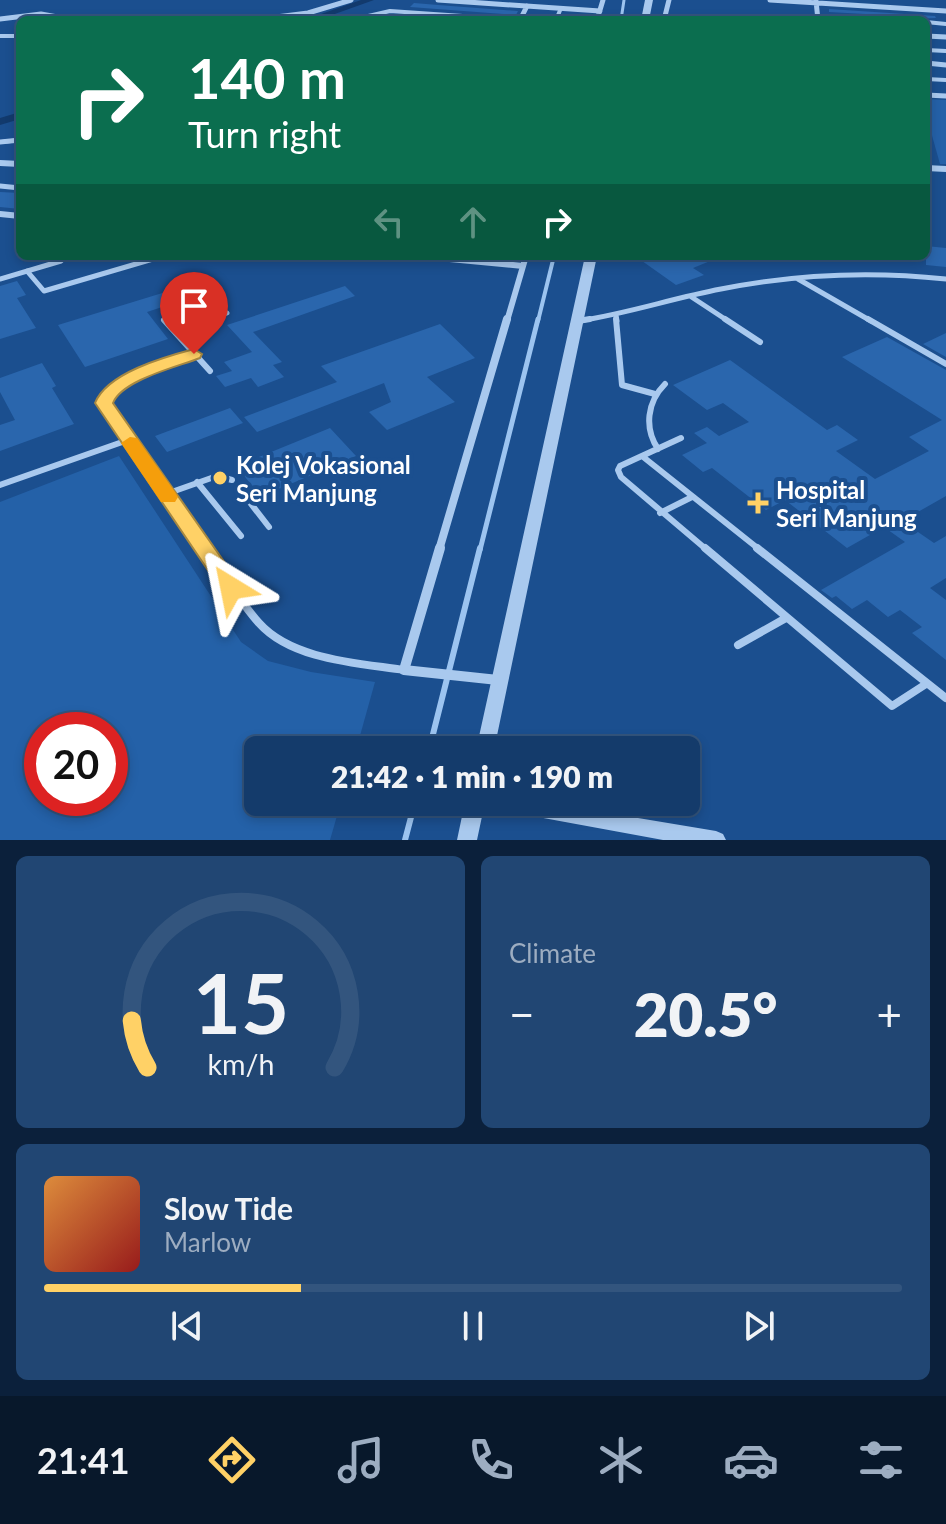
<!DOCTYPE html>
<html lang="en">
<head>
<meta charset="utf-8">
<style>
  :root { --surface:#143b6b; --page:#214673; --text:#f1f3f6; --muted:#9dadc1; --line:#33557e; --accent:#ffd166 }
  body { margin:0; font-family:Lato,sans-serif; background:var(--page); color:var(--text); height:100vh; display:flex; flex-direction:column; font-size:30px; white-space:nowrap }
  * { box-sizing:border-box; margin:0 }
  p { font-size:26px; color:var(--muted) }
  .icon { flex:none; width:44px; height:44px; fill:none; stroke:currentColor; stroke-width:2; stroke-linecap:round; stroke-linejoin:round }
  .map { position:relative; height:840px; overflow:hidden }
  .details { display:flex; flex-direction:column; gap:16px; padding:16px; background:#0b203b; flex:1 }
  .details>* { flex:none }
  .banner { position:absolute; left:16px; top:16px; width:914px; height:244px; border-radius:12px; box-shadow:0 4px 12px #0003,0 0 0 2px var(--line); background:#0b6e4f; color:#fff; overflow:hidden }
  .speed { position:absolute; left:24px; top:712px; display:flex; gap:16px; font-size:40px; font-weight:700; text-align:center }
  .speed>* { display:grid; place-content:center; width:104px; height:104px; border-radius:50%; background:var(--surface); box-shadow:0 4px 12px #0003,0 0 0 2px var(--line); line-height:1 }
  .speed .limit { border:12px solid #d22; background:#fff; color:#111 }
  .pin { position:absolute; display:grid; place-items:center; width:68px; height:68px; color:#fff; margin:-82px -34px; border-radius:50% 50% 50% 0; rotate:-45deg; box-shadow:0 0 8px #0007 }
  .pin .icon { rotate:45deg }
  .me { position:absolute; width:88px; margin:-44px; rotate:325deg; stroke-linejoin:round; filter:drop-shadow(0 0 6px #0008) }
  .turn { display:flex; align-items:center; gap:28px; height:168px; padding:0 40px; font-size:36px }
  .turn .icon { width:104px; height:104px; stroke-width:2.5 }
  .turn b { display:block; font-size:56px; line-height:68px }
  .lanes { display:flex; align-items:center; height:76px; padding:0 40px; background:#0003; justify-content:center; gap:40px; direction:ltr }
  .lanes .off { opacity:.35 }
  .big { font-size:60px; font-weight:800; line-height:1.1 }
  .details .widget { flex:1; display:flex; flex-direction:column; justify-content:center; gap:12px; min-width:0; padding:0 28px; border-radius:12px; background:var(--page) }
  .details .dial { align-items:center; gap:0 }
  .dial svg { height:208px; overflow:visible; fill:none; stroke:var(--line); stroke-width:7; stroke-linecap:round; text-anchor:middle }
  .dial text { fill:var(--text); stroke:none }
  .song { display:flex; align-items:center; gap:24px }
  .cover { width:96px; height:96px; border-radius:12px; background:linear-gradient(135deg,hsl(30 70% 55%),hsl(0 70% 35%)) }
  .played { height:8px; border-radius:4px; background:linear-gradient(90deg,var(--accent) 30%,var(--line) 30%) }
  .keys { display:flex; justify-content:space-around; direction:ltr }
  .heat { display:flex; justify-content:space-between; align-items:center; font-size:44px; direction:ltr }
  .details .tiles { flex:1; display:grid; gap:16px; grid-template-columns:1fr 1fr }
  .widget:last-child { grid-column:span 2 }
  .trip { position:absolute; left:244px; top:736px; width:456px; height:80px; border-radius:12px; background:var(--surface); box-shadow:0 4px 12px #0003,0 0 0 2px var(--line); font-weight:800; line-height:80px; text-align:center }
  .dock { display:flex; height:128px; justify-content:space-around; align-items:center; background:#08182b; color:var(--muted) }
  .dock .icon { width:56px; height:56px }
  .dock .active { color:var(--accent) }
  .dock b { font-size:36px; color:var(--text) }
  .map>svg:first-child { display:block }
  .green { fill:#2461a8; fill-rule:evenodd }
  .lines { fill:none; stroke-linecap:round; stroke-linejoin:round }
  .stream-far3 { stroke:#9cc4f0; stroke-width:3 }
  .stream-far2 { stroke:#9cc4f0; stroke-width:4 }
  .stream-far1 { stroke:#9cc4f0; stroke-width:5 }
  .stream { stroke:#9cc4f0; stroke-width:6 }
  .canal { fill:#123a6d; fill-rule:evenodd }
  .building { fill:#2a66ad }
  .service-far3 { stroke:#a9c9ee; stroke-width:4 }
  .service-far2 { stroke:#a9c9ee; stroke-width:5 }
  .service-far1 { stroke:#a9c9ee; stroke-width:6 }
  .service { stroke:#a9c9ee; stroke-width:8 }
  .minor-far3 { stroke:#a9c9ee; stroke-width:5 }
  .minor-far2 { stroke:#a9c9ee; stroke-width:6 }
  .minor-far1 { stroke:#a9c9ee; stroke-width:8 }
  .minor { stroke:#a9c9ee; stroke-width:10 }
  .tertiary { fill:#a9c9ee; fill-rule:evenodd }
  .route { fill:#ffd166; stroke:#a68842; stroke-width:2 }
  .slow { fill:#f59e0b }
  .poi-dot { fill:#ffd166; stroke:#1b4f8f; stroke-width:3 }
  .labels { text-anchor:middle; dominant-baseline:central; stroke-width:8; stroke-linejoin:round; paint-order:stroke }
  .poi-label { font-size:24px; font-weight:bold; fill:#fff; stroke:#1b4f8f; text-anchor:start }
</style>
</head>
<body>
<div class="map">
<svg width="946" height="840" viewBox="0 0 946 840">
  <rect width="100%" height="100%" fill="#1b4f8f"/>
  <path class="green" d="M 926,99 L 946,100 L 946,164 L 940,164 L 926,114 Z
    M 119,456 L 241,642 L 268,661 L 311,672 L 375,682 L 356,750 L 258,750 L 258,802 L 341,802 L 330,840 L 0,840 L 0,502 ZM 42,730 L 110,730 L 110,798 L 42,798 Z"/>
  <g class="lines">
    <path class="stream-far3" d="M 621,20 L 624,0"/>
    <path class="stream-far2" d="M 538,321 L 554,256"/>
    <path class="stream-far1" d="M 480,550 L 538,319"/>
    <path class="stream" d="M 429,750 L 480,548
      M 405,840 L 415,802"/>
    <path class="canal" d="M 361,0 L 374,0 L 318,20 L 304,20 Z
      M 20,112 L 20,119 L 0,125 L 0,118 Z"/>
  </g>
  <path class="building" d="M 414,3 L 438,5 L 518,11 L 516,15 L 410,7 Z
    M 829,9 L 935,16 L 936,18 L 888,20 L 883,15 L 829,12 Z
    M 0,192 L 20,193 L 20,209 L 0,207 Z
    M 926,246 L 946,248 L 946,267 L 926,265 Z
    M 635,256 L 720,256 L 720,257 L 693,268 L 704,275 L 676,285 Z
    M 208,279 L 217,289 L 147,312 L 168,339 L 85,367 L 58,325 Z
    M 17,281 L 26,295 L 17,298 L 36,328 L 0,339 L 0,286 Z
    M 345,286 L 355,296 L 253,332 L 282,362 L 273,365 L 284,377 L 258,387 L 251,378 L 225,387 L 216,376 L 232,371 L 224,362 L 252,352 L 227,325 Z
    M 440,324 L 475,358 L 427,377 L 455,402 L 387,430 L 369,412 L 391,402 L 384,383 L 257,432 L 244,417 L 337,382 L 321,366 Z
    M 946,333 L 946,357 L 923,344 Z
    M 887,337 L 946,370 L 946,496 L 902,521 L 934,543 L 946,536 L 946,578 L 930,588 L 946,600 L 946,660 L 912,633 L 922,627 L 900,610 L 888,617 L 867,600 L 852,609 L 836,596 L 832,598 L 821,590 L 905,542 L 884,527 L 847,548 L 785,500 L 766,510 L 712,468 L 703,472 L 682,455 L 707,443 L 694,433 L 707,427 L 719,436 L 749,422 L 723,403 L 707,410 L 673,385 L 730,360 L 827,430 L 837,425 L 858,440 L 836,451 L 875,479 L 929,451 L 909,437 L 942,420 L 842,357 Z
    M 42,363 L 56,386 L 52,388 L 74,424 L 0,451 L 0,425 L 15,420 L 0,392 L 0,378 Z
    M 230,408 L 243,423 L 167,452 L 155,436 Z
    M 330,428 L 356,456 L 260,497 L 237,466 Z"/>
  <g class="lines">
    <path class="service-far3" d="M 817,16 L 883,20
      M 351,20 L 390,11 L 520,20
      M 556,20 L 561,8
      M 926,22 L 946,24
      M 0,36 L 20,36
      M 926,50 L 946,51
      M 926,79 L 946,80
      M 2,142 L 20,140"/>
    <path class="service-far2" d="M 0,142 L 20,140
      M 0,186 L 20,188
      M 27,271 L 44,291 L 163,256
      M 0,279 L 61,261
      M 798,279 L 871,321
      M 690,296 L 728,321
      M 616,315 L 617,321
      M 203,321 L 227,313
      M 578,321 C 626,314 673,298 721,289 C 796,274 871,271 946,279"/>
    <path class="service-far1" d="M 616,319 L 622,385 L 655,394
      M 725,319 L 760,342
      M 868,319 L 946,364
      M 164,320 L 210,371
      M 578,321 L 590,319
      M 174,331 L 209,319
      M 194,354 C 161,365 123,371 104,403 L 207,550
      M 681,438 L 620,466 L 618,470 L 621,477 L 707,550
      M 658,449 C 644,428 647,402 665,384
      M 642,456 L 760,550
      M 197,482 L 241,536
      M 0,485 L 128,440
      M 241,491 L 269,527
      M 166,494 L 217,476 L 232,480
      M 660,513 L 692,497"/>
    <path class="service" d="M 205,548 C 223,572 239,601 259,623 C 292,660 358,663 404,670
      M 705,548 L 892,706 L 926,684
      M 757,548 L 946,698
      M 738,645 L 786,618"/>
    <path class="minor-far3" d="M 438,0 L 600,11
      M 770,0 L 946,11
      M 816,1 L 818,20
      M 0,19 L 41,14 L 74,20
      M 253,20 L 308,13 L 351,0
      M 520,20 L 527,6
      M 597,20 L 603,0
      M 664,20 L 669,0
      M 926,36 L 946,37
      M 926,63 L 946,65
      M 926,95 L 946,96"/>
    <path class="minor-far2" d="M 0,163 L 20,164
      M 926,168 L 946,169
      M 0,214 L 20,216
      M 418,256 L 523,266
      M 507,321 L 526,256"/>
    <path class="minor-far1" d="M 439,550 L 507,319"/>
    <path class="minor" d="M 440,548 L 404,670 L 498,680"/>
    <path class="tertiary" d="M 645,0 L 653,0 L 649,20 L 641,20 Z
      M 585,256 L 597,256 L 494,750 L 476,750 Z
      M 465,802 L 542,802 L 716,831 L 723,834 L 726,840 L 663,840 L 484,807 L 477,840 L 457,840 Z"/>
  </g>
  <path class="route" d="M 194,349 L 202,354 L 200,358 C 177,367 122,380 113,403 L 239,583 L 242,588 L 239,594 L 224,594 L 95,403 C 107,373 164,357 194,349 Z"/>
  <path class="slow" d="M 130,437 L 137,438 L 175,492 L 178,497 L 175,502 L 161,502 L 121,443 Z"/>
  <g class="poi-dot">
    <circle cx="220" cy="478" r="8"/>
    <path d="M754 491h8v8h8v8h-8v8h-8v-8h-8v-8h8z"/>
  </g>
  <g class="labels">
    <g class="poi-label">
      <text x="236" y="464">Kolej Vokasional<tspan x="236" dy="28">Seri Manjung</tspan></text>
      <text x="776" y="489">Hospital<tspan x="776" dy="28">Seri Manjung</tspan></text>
    </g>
  </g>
</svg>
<div class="speed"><div class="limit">20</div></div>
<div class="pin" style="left:194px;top:354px;background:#d93025"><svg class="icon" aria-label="arrive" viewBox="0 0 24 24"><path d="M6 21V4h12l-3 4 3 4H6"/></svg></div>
<svg class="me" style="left:231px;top:588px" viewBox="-20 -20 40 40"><path d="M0-17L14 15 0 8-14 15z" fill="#ffd166" stroke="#fff" stroke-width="4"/></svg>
<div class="trip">21:42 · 1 min · 190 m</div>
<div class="banner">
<div class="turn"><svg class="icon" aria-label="right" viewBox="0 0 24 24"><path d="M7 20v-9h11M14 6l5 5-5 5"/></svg><div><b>140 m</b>Turn right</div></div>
<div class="lanes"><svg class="icon off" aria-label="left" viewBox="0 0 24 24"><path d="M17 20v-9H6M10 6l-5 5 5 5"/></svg><svg class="icon off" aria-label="ahead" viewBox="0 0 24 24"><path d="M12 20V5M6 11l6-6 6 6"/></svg><svg class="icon" aria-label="right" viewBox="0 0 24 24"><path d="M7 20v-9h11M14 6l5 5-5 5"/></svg></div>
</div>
</div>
<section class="details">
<div class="tiles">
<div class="widget dial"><svg viewBox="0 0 100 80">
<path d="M14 69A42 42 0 1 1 86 69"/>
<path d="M14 69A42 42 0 0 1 8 51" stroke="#ffd166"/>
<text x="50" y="56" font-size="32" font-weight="700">15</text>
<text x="50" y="72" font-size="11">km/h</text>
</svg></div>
<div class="widget"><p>Climate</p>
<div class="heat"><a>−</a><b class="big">20.5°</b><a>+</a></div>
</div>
<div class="widget">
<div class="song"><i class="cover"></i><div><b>Slow Tide</b><p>Marlow</p></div></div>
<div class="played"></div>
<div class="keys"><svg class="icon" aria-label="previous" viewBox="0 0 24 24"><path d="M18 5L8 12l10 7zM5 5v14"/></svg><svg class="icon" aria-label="pause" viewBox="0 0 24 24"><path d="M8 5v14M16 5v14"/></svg><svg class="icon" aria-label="next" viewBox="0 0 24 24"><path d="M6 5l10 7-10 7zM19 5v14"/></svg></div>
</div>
</div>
</section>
<nav class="dock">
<b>21:41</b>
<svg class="icon active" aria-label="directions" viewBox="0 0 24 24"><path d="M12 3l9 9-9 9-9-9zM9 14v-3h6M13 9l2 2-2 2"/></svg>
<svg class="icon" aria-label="music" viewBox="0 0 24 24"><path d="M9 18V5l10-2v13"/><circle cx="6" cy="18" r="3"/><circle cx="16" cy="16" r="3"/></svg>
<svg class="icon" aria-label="phone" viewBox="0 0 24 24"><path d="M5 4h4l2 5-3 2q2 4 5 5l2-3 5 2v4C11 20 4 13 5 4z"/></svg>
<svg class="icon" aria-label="climate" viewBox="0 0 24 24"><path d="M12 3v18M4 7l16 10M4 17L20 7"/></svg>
<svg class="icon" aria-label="car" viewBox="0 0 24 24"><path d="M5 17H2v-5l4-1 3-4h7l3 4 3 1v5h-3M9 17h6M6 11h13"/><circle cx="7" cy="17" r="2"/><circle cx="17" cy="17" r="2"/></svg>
<svg class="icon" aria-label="filters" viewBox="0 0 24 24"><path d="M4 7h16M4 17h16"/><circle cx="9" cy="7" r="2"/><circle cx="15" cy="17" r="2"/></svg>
</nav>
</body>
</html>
